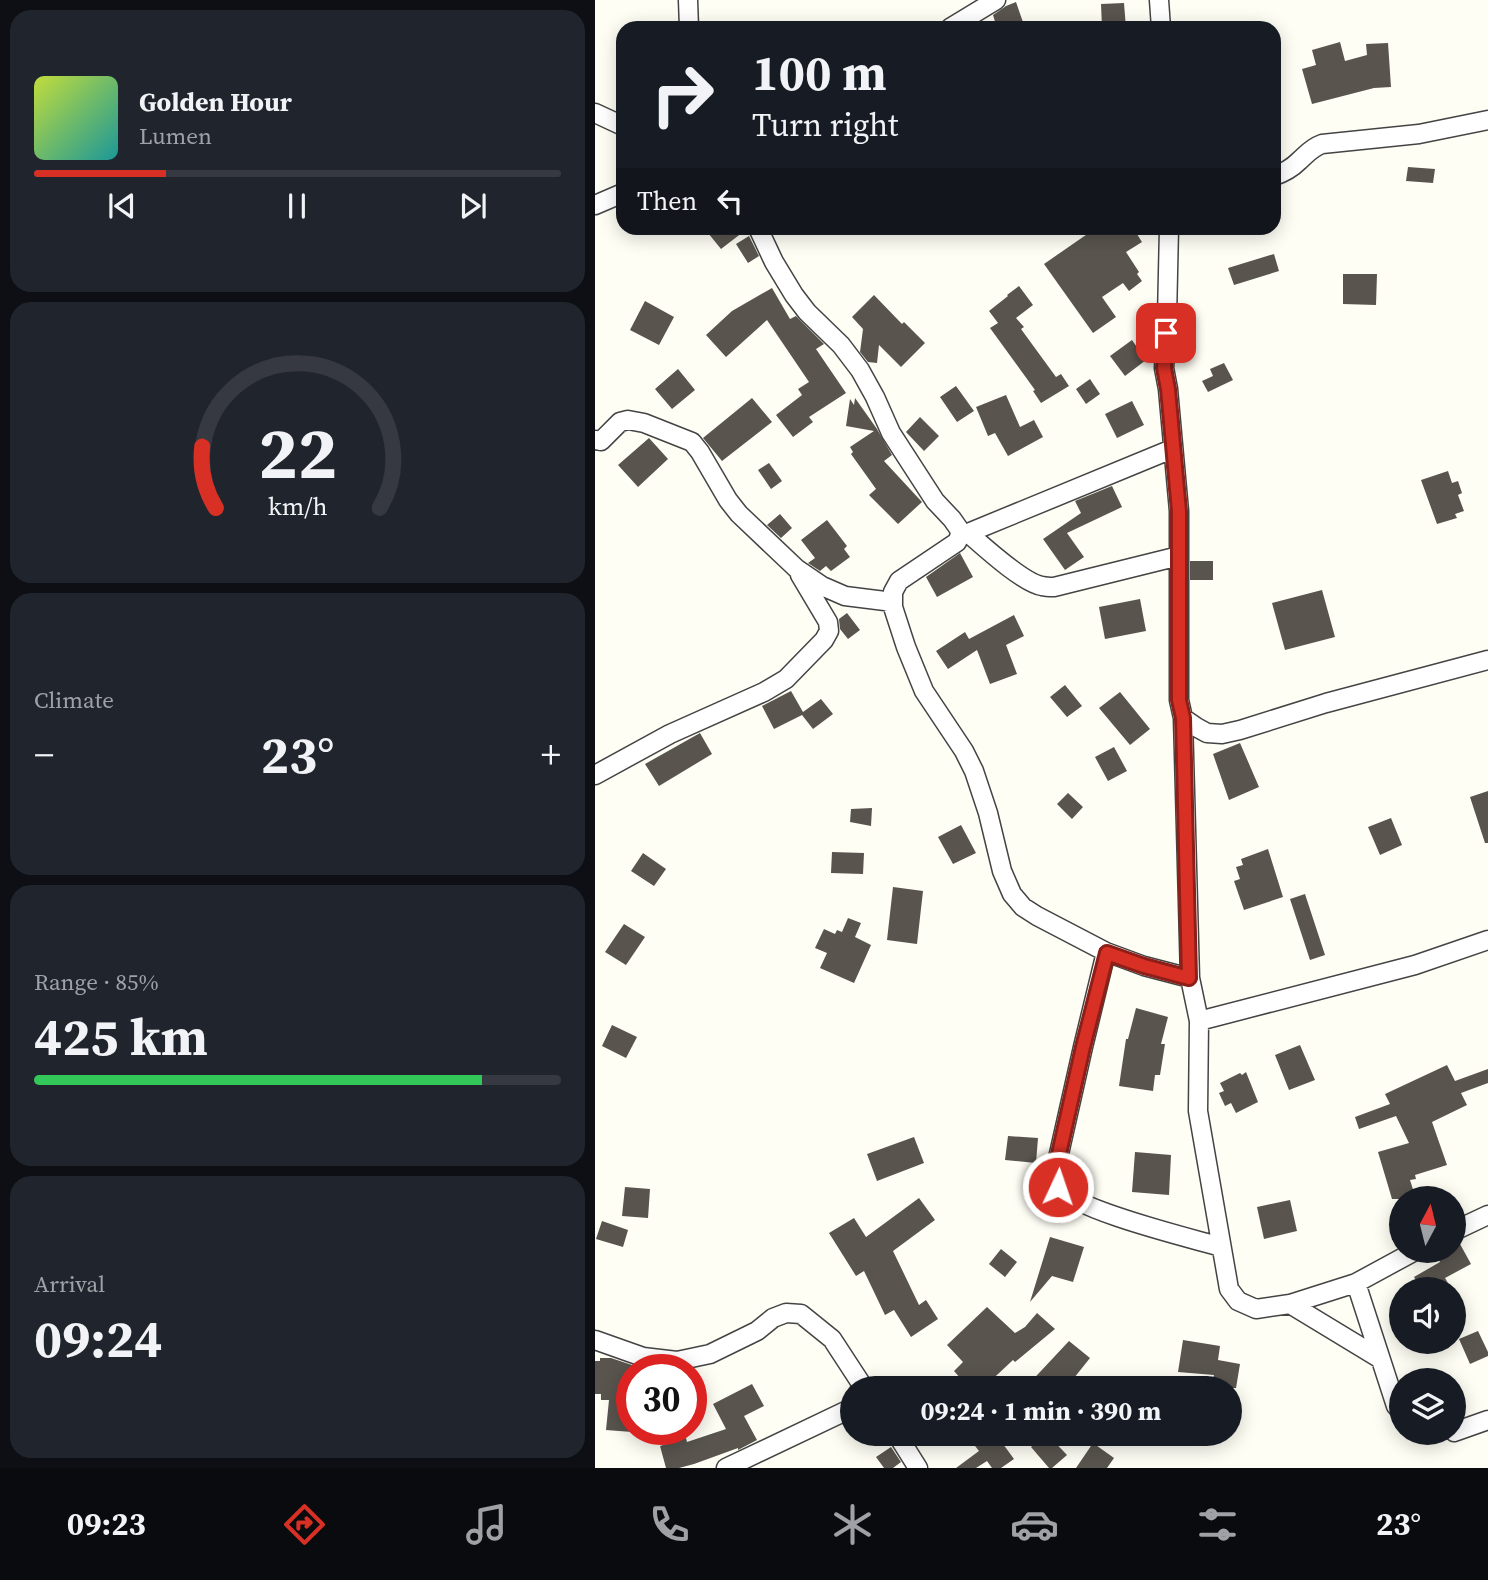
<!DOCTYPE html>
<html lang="en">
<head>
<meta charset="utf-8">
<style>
  :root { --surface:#171b24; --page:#20242c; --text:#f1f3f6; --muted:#9ea1a6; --line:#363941; --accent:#d93025 }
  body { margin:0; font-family:"Source Serif 4",serif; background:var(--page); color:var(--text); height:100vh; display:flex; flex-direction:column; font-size:26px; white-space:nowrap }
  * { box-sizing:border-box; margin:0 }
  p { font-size:23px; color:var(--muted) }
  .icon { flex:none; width:38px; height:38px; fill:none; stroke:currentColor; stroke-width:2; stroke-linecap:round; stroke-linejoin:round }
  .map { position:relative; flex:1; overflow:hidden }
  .drawer { display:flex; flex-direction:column; gap:10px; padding:10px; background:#0d0f14; width:595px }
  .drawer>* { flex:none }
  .top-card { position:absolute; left:21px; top:21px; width:665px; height:214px; border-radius:21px; box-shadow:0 4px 18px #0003; background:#171b24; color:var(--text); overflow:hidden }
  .needle { width:46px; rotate:7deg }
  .tools { position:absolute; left:794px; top:1186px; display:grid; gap:14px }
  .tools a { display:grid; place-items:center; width:77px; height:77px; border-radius:50%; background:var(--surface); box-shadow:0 4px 18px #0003; font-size:35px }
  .speed { position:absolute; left:21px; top:1354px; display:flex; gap:14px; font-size:35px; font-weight:700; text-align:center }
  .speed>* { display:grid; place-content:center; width:91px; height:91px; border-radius:50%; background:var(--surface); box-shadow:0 4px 18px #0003; line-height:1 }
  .speed .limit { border:10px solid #d22; background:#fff; color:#111 }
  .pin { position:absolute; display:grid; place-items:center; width:60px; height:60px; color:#fff; margin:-30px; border-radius:14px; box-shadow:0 4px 10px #0006 }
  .me { position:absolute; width:77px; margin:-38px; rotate:3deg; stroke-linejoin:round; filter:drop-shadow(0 0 5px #0008) }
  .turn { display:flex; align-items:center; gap:24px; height:147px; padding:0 21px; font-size:32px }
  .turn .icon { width:91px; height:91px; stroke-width:2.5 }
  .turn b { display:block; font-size:49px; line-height:60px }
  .then { display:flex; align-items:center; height:66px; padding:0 21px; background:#0003; gap:14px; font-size:26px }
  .big { font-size:52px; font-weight:700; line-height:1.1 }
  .drawer .widget { flex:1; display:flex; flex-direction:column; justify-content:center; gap:10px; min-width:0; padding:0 24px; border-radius:21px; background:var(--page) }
  .drawer .dial { align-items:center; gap:0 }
  .dial svg { height:182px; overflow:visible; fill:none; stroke:var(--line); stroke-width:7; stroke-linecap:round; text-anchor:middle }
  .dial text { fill:var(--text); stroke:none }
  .song { display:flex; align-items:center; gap:21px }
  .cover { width:84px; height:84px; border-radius:10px; background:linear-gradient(135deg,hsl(70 70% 55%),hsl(180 70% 35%)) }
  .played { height:7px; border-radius:4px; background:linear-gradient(90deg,var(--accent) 25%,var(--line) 25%) }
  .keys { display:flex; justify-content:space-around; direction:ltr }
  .heat { display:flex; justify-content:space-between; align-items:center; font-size:38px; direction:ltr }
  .charge { height:10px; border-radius:5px; background:linear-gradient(90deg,#34c759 85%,var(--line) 0) }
  .trip { position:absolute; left:245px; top:1376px; width:402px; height:70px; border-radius:35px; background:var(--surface); box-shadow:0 4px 18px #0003; font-weight:700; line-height:70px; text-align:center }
  .dock { display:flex; height:112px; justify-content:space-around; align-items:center; background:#090b0e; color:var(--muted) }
  .dock .icon { width:49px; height:49px }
  .dock .selected { color:var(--accent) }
  .dock b { font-size:32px; color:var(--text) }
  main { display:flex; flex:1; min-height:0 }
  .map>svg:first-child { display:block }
  .building { fill:#59544e }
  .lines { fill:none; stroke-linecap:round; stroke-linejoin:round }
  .street-casing { stroke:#444; stroke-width:21 }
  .street { stroke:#fff; stroke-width:18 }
  .route-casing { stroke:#8d1f18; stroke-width:18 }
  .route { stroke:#d93025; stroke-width:12 }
</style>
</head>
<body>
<main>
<section class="drawer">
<div class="widget">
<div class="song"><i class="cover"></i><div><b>Golden Hour</b><p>Lumen</p></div></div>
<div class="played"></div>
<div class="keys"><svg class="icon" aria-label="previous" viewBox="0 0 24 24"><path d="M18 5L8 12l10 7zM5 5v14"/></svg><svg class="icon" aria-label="pause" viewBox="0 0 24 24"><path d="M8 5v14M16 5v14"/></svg><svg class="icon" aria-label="next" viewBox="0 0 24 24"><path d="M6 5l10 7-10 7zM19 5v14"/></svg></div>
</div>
<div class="widget dial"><svg viewBox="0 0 100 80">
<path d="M14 69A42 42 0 1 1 86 69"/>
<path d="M14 69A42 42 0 0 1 8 42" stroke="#d93025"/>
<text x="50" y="56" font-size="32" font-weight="700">22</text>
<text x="50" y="72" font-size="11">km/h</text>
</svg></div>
<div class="widget"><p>Climate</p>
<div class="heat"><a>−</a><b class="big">23°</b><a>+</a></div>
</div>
<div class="widget"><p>Range · 85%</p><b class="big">425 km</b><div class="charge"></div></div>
<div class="widget"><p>Arrival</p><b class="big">09:24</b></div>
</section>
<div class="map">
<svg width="893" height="1468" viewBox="0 0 893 1468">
  <rect width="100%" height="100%" fill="#fefef5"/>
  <path class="building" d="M 421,2 L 430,28 L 402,28 L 398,15 L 411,6 Z
    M 529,3 L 531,28 L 507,28 L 506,4 Z
    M 745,42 L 750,61 L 772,55 L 771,44 L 793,43 L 796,87 L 779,88 L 717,104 L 707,69 L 721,65 L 717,50 Z
    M 813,167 L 840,169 L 838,183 L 811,181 Z
    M 109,228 L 152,228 L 152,229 L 126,249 Z
    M 501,228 L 538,228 L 547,242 L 531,252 L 544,272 L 542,274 L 547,281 L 534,291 L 528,283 L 507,297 L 521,317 L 498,333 L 449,264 Z
    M 154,236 L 164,256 L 153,263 L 141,244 Z
    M 679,254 L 684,271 L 639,285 L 633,268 Z
    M 748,274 L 782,274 L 781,305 L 748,304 Z
    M 424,286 L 438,305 L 421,318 L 429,327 L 426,329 L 461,377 L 466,374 L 474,386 L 446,403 L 438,391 L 440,390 L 395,328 L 403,323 L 394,311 L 413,296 L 412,295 Z
    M 177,288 L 195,319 L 201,316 L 229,344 L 221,349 L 251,393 L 214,417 L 218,422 L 198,437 L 181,415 L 207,395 L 203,389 L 214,382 L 172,320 L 131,357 L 111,335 L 137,311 Z
    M 279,295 L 307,324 L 309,322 L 330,343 L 306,367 L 284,345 L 282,363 L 273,362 L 265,352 L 268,329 L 257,317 Z
    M 50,301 L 79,317 L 64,345 L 35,330 Z
    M 537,340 L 551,360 L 530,376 L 515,356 Z
    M 629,363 L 638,380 L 613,392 L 607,381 L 618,376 L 615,369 Z
    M 83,369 L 100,390 L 77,409 L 60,389 Z
    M 495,379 L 505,394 L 491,404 L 481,389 Z
    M 361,386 L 379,411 L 362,422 L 345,397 Z
    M 411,395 L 425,427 L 439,420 L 448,437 L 413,456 L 400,433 L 393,436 L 381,407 Z
    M 157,398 L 177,422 L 127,461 L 108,438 Z
    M 260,398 L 282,429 L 297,455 L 289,461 L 327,502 L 303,524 L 274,495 L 281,489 L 256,454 L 258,452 L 255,447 L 279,431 L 251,426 L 255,399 L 259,405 Z
    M 537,401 L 549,425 L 522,438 L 510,414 Z
    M 325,417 L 344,436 L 329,451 L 311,432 Z
    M 54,438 L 73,459 L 43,487 L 23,465 Z
    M 174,463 L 187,481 L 176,489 L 163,470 Z
    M 853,471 L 857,483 L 863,481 L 867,493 L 863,495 L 869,511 L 860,514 L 862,518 L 842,524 L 826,480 Z
    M 517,486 L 527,507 L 472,533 L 489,557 L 470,570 L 448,539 L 486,513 L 480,501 Z
    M 185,514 L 197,528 L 186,538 L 172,525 Z
    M 232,520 L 252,546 L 249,549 L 255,557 L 236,571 L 231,566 L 225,571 L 213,563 L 220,558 L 206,540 Z
    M 365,553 L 378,577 L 342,597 L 331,577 Z
    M 595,561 L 618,561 L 618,580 L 595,580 Z
    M 727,590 L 740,637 L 690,650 L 677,603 Z
    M 545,599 L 551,631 L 510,639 L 504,607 Z
    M 252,613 L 265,630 L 253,639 L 245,629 L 244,619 Z
    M 419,615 L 429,636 L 411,645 L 422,674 L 395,684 L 382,650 L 353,669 L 341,651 L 370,632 L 374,639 Z
    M 470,685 L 487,706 L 472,717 L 455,697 Z
    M 196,691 L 208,712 L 226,699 L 238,714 L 218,729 L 207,715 L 179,729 L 167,706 Z
    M 525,692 L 555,729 L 535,745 L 504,708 Z
    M 105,733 L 117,754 L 64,786 L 50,764 Z
    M 645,743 L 664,787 L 634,800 L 618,754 Z
    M 519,747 L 532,771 L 513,781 L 500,757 Z
    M 893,791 L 893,843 L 890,843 L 875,797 Z
    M 473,793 L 488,807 L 477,819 L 462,804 Z
    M 277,808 L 276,826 L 255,822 L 256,809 Z
    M 796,818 L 807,845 L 785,855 L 773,827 Z
    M 366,825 L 381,853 L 358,864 L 343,837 Z
    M 673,849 L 688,897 L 649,910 L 639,881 L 645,879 L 641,867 L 648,865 L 646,859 Z
    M 237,852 L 269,853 L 268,874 L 236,873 Z
    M 48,853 L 71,869 L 59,886 L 36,871 Z
    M 298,887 L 328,891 L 322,944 L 292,940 Z
    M 710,894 L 730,955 L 715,960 L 695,899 Z
    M 253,918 L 266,923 L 260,937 L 276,945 L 259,983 L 225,968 L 232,953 L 220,948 L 229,929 L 240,934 L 242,930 L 247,932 Z
    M 29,924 L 50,937 L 31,965 L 10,952 Z
    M 541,1008 L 573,1017 L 566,1044 L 570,1044 L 565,1075 L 560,1075 L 558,1091 L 524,1086 L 531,1039 L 533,1039 Z
    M 17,1025 L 42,1037 L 31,1058 L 7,1046 Z
    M 705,1045 L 720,1080 L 694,1090 L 680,1055 Z
    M 852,1065 L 860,1081 L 893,1069 L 893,1083 L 866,1093 L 872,1105 L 837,1122 L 852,1165 L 820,1175 L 821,1179 L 815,1180 L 821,1199 L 797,1199 L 783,1152 L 814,1143 L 801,1116 L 764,1129 L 760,1117 L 795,1104 L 790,1094 Z
    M 651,1072 L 663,1102 L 641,1113 L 636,1103 L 630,1106 L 624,1093 L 629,1091 L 625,1083 L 645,1073 L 647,1075 Z
    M 413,1136 L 443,1138 L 441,1163 L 410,1160 Z
    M 319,1137 L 329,1163 L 282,1181 L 272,1154 Z
    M 540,1152 L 576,1155 L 574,1195 L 537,1192 Z
    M 30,1187 L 55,1189 L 53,1218 L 27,1216 Z
    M 324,1198 L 340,1220 L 298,1251 L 324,1305 L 331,1300 L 343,1319 L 316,1337 L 299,1310 L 290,1315 L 269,1271 L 261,1276 L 234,1233 L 259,1218 L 271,1237 Z
    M 695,1200 L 702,1231 L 669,1239 L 662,1207 Z
    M 7,1221 L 33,1230 L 28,1247 L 1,1239 Z
    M 455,1237 L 489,1247 L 478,1282 L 457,1276 L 435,1302 Z
    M 865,1244 L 876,1264 L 850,1278 L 857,1290 L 827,1290 L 819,1277 L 845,1262 L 843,1257 L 852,1251 L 859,1251 L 859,1247 Z
    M 406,1249 L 422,1262 L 410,1277 L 394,1264 Z
    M 392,1307 L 420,1333 L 430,1327 L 442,1313 L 460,1329 L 420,1362 L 418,1360 L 388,1388 L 374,1388 L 359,1371 L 368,1362 L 352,1345 Z
    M 883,1331 L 893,1352 L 893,1356 L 875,1364 L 864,1339 Z
    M 588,1340 L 625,1346 L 623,1360 L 645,1364 L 641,1388 L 616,1388 L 619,1375 L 583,1372 Z
    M 474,1341 L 495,1358 L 471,1388 L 430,1388 Z
    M 5,1358 L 16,1358 L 37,1365 L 37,1432 L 11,1430 L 14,1400 L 6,1400 L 6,1394 L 0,1394 L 0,1361 L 5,1361 Z
    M 157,1384 L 169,1406 L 149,1416 L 162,1440 L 143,1450 L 143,1448 L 99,1464 L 84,1468 L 71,1468 L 65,1446 L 91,1438 L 92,1442 L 131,1429 L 118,1404 Z
    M 389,1433 L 400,1433 L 419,1459 L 406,1468 L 397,1468 L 392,1461 L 381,1468 L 361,1468 L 384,1451 L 377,1442 Z
    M 451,1433 L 472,1455 L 457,1468 L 454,1468 L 436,1447 Z
    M 498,1443 L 519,1458 L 512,1468 L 481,1468 Z
    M 296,1447 L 306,1462 L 298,1468 L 289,1468 L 281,1457 Z"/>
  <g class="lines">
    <defs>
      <path id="street" d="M 93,0 L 94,28
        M 564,0 L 566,28
        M 355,28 L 401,0
        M 0,113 L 28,126
        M 679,176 C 688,173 697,168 704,161 C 712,154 716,148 727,144 L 824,134 L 893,120
        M 0,205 L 28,193
        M 163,228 L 179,262 L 199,295 L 212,312 L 246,345 L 265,370 L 280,397 L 296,433 L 340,501 L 357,519 L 364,529 L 365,535 L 362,542 L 304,581 L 298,592 L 298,607 L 311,647 L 329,691 L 369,751 L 379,771 L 393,813 L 407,871 L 417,894 L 428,907 L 442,916 L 511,952 L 549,966 L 595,978
        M 574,228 L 572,318 L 569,368 L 573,389 L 584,511 L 584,700 L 588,718 L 601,727 L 612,733 L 627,734 L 645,730 L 731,703 L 893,660
        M 0,440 L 6,441 L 25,422 L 33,420 L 49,423 L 97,442 L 105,452 L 133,500 L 144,514 L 202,569 L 227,586 L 250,596 L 298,602
        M 373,533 L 577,449
        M 365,535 L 373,533 C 388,546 428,583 447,586 C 451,587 455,587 459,587 L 584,556
        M 588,718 L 595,978 L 604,1021 L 603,1111 L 634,1289 L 643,1301 L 661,1309 L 695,1304 L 761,1283 L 820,1251
        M 0,775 L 75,734 L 169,692 L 191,679 L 229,640 L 234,631 L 233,622 L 205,575
        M 511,952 L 488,1047 L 459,1176 C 461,1180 461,1184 463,1187 C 479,1210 595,1238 626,1247
        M 604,1021 L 820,965 L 893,940
        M 859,1231 L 893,1215
        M 761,1283 L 801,1406 L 807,1411
        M 695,1304 L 784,1358
        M 0,1340 L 48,1357 L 82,1361 L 115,1354 L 162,1331 L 178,1318 L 191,1313 L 206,1314 L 237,1339 L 269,1388
        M 859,1432 L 893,1420
        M 301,1433 L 323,1468
        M 131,1468 L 257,1408"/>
    </defs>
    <use href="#street" class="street-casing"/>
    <use href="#street" class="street"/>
  </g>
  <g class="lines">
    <defs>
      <path id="route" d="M 463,1187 L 459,1176 L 488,1047 L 512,953 L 549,966 L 594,978 L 588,718 L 584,700 L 584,511 L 573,389 L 569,368 L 571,333"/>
    </defs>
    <use href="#route" class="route-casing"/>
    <use href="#route" class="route"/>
  </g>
</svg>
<div class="tools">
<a><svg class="needle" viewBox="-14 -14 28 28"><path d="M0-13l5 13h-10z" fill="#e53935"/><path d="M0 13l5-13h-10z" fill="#9ea1a6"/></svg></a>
<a><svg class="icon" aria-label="sound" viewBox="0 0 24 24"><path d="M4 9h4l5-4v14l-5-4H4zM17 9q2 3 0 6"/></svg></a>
<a><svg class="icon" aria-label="layers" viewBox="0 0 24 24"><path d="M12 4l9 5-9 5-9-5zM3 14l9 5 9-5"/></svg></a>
</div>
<div class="speed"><div class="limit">30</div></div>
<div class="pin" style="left:571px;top:333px;background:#d93025"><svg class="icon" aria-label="arrive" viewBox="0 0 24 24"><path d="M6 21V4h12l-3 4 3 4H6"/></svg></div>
<svg class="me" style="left:463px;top:1187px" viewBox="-20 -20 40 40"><circle r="17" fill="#d93025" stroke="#fff" stroke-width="3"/><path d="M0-11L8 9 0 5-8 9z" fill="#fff"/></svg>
<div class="trip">09:24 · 1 min · 390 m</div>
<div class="top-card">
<div class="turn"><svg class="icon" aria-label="right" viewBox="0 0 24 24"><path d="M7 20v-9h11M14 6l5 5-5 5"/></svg><div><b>100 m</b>Turn right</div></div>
<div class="then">Then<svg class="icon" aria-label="left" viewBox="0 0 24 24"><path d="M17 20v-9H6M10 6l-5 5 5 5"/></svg></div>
</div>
</div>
</main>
<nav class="dock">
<b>09:23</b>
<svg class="icon selected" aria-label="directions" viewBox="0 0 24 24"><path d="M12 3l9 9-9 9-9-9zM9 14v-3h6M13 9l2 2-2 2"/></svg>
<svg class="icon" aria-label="music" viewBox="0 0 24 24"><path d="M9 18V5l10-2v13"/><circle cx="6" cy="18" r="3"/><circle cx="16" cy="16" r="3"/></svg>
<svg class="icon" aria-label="phone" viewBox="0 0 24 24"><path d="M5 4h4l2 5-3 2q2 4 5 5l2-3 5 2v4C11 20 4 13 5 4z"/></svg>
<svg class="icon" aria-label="climate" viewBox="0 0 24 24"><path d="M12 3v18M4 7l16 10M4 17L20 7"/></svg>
<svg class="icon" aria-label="car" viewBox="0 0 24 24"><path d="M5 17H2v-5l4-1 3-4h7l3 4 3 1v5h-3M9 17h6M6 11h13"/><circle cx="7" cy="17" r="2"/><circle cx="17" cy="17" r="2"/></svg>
<svg class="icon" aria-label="filters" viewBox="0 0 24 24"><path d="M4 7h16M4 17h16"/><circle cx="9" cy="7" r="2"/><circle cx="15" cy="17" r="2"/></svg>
<b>23°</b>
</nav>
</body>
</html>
